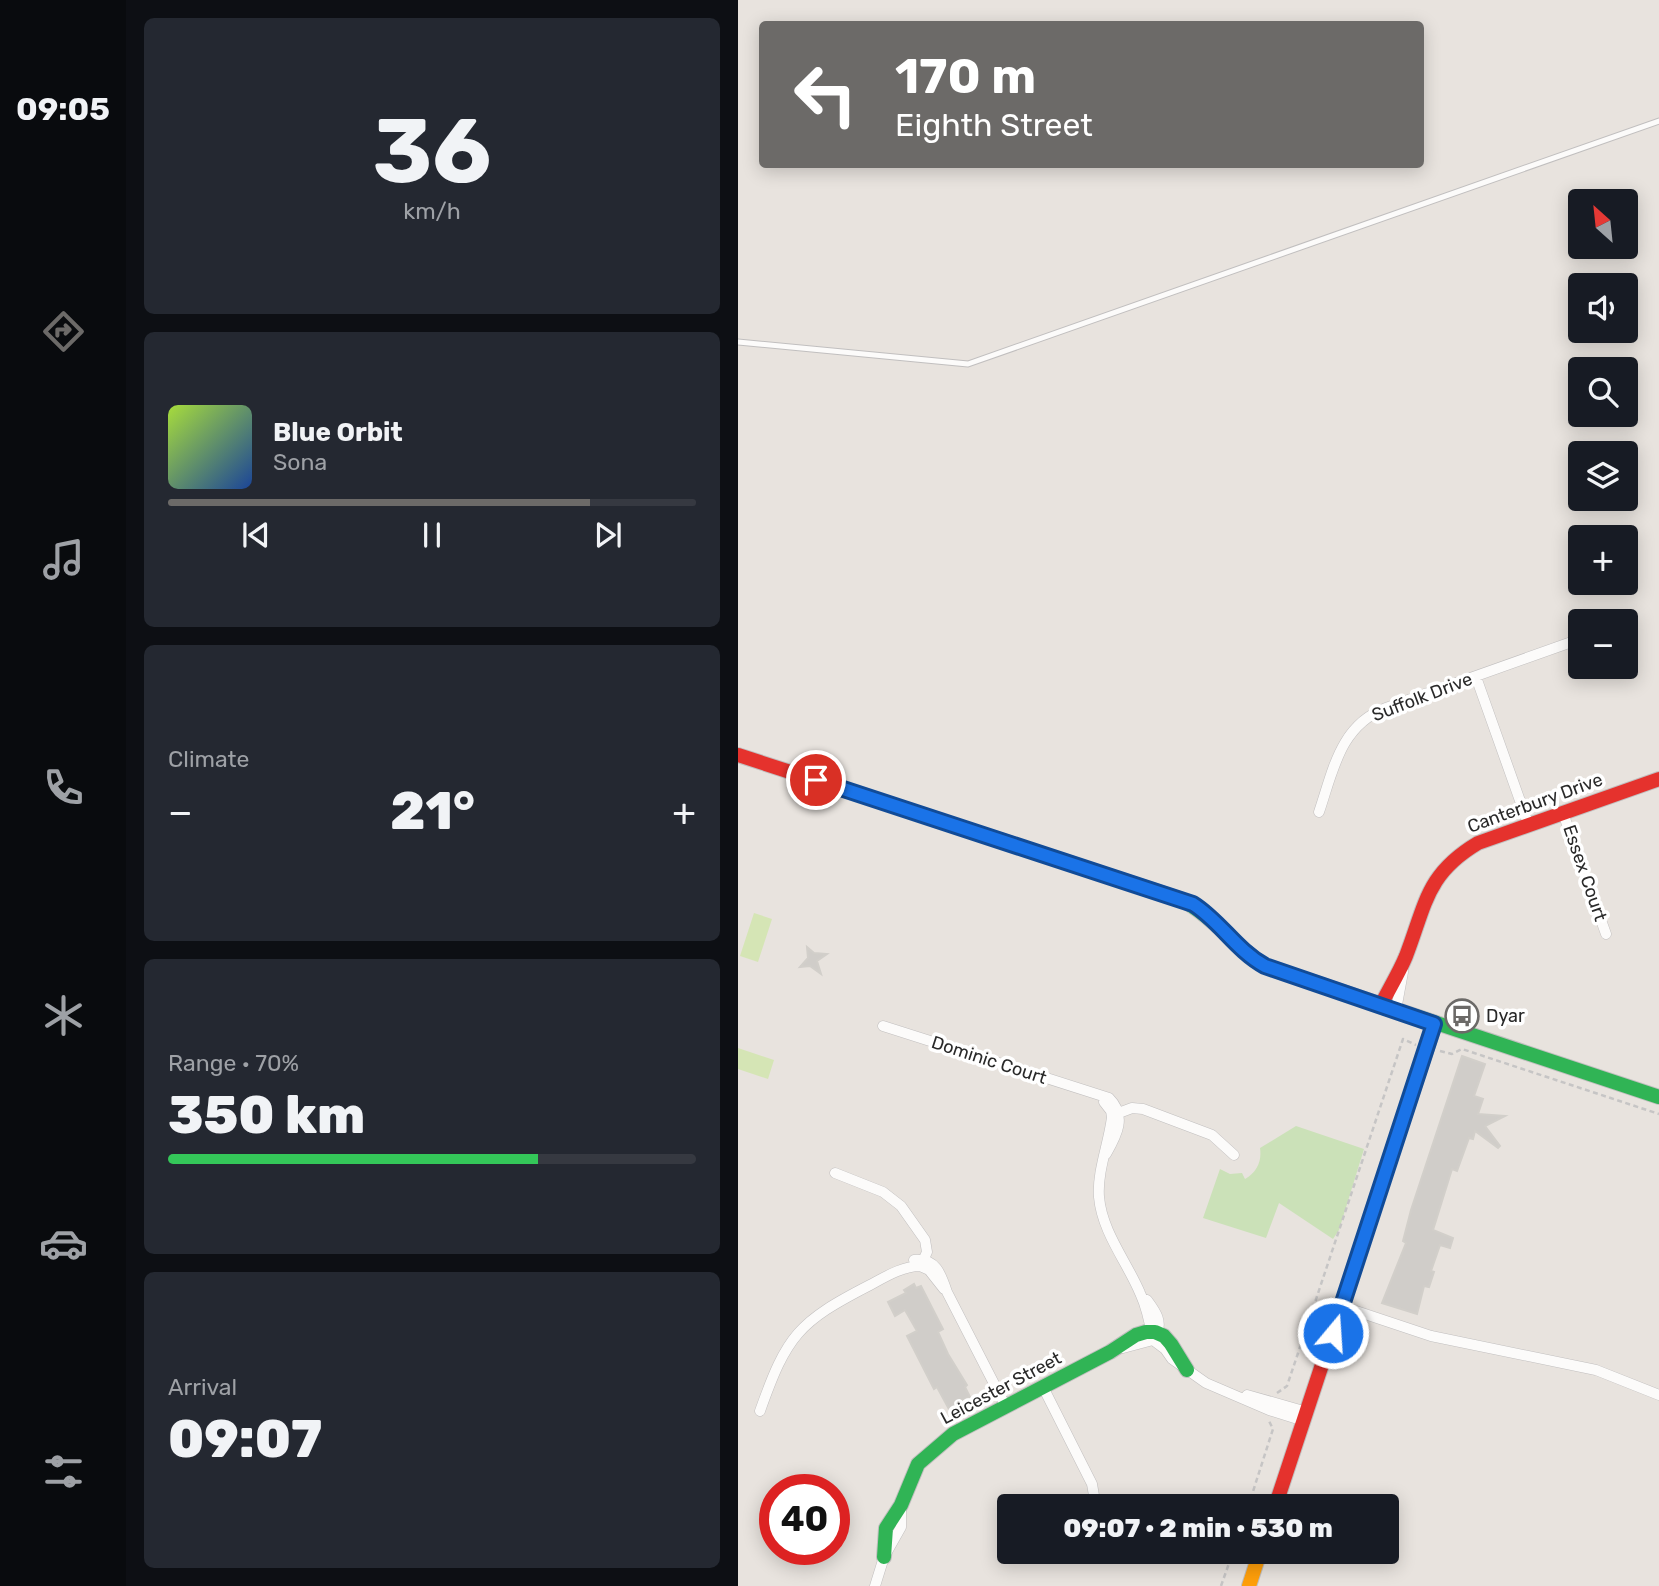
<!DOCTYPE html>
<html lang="en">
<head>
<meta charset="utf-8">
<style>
  :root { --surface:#171b24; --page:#242831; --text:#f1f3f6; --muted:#9ea1a6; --line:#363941; --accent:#6c6a68 }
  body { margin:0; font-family:Rubik,sans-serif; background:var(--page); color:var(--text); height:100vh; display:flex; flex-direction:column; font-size:26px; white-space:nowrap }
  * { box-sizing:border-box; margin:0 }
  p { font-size:23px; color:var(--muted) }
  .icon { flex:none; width:38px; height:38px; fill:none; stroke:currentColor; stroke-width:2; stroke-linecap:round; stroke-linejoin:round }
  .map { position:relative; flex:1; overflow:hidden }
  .drawer { display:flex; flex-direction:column; gap:18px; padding:18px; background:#0d0f14; width:612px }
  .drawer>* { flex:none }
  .top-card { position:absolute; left:21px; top:21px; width:665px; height:147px; border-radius:7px; box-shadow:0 4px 18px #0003; background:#6c6a68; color:#fff; overflow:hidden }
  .needle { width:46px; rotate:333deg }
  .buttons { position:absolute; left:830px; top:189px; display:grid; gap:14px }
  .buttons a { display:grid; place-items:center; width:70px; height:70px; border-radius:7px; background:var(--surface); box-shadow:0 4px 18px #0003; font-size:35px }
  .speed { position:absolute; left:21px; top:1474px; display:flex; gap:14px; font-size:35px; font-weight:700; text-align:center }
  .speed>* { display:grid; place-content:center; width:91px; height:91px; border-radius:50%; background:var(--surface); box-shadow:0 4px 18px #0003; line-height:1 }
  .speed .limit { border:10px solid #d22; background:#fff; color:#111 }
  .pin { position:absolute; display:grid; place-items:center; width:60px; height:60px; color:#fff; margin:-30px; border:4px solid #fff; border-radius:50%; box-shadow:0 2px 7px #0007 }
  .me { position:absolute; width:77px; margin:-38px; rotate:18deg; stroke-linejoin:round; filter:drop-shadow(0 0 5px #0008) }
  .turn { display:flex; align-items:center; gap:24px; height:147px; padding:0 21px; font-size:32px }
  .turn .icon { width:91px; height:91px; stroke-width:2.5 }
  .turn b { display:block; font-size:49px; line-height:60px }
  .big { font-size:52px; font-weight:800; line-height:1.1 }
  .drawer .widget { flex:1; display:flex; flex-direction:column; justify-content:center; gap:10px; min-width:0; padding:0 24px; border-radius:10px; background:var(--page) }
  .drawer .dial { align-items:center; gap:0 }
  .dial b { font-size:91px; line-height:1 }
  .song { display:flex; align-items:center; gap:21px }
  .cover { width:84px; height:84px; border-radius:10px; background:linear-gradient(135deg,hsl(80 70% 55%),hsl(220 70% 35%)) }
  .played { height:7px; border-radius:4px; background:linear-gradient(90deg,var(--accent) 80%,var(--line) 80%) }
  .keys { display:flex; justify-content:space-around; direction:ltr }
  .heat { display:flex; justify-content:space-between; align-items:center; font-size:38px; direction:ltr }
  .charge { height:10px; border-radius:5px; background:linear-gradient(90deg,#34c759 70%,var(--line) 0) }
  .trip { position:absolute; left:259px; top:1494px; width:402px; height:70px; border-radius:7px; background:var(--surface); box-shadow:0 4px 18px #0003; font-weight:800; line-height:70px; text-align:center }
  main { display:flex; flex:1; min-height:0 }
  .menu { display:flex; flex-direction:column; width:126px; justify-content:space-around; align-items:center; background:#090b0e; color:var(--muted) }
  .menu .icon { width:49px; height:49px }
  .menu .active { color:var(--accent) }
  .menu b { font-size:32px; color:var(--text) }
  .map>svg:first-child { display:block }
  .green { fill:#cbe1b8 }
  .pitch { fill:#d5e5b5 }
  .building { fill:#d0cdc9; stroke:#d2cfca; stroke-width:2 }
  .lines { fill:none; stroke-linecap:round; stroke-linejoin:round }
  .lane-casing { stroke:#c1bfbf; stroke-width:7 }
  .street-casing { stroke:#c1bfbf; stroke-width:11 }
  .fast-casing { stroke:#c1bfbf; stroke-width:16 }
  .slow-casing { stroke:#c1bfbf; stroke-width:16 }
  .jam-casing { stroke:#c1bfbf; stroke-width:16 }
  .path { stroke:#c6c5c5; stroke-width:2.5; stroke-dasharray:5 3.5; stroke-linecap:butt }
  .lane { stroke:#fcfbfa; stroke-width:5 }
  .street { stroke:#fcfbfa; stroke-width:10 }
  .fast { stroke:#30b455; stroke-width:14 }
  .slow { stroke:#ff9f0a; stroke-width:14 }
  .jam { stroke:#e5322d; stroke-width:14 }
  .route-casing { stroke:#114b97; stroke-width:18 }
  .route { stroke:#1a73e8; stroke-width:12 }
  .labels { text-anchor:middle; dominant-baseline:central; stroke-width:7; stroke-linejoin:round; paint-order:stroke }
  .street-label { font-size:18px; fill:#292929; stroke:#fff }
  .poi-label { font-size:18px; fill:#292929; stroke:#fff; text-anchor:start }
</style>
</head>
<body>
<main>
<nav class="menu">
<b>09:05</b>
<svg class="icon active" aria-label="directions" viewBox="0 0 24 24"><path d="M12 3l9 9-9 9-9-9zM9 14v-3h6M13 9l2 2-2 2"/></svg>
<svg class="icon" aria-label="music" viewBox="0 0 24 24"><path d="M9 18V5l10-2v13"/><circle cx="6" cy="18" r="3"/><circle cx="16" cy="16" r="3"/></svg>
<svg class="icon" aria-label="phone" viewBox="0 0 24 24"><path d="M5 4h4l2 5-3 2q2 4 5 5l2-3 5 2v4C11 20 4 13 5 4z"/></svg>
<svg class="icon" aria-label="climate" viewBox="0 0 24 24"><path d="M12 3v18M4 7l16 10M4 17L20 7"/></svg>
<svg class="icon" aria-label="car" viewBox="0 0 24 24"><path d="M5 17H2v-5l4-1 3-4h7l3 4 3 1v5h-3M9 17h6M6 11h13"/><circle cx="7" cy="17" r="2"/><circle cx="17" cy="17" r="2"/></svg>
<svg class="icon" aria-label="filters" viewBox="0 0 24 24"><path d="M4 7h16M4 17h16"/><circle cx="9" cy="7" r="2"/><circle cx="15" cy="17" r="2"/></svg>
</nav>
<section class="drawer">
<div class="widget dial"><b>36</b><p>km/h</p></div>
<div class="widget">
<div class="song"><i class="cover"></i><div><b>Blue Orbit</b><p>Sona</p></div></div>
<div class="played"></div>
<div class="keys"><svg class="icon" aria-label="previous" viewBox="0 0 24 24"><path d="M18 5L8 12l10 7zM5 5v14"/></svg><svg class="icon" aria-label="pause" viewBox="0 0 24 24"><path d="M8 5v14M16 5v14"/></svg><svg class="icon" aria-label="next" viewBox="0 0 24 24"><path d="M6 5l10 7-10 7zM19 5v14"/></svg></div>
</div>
<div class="widget"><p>Climate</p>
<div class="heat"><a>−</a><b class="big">21°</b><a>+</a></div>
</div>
<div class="widget"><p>Range · 70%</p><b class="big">350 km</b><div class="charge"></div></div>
<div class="widget"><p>Arrival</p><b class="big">09:07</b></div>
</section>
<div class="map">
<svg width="921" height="1586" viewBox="0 0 921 1586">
  <rect width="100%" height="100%" fill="#e8e3de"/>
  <path class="green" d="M 558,1126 L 626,1149 L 601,1230 L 595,1239 L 541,1203 L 528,1238 L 465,1218 L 482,1169 L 492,1174 L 504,1173 L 507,1179 C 519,1172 524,1161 522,1148 Z"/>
  <path class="pitch" d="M 16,913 L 34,919 L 20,962 L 2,956 Z
    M 0,1048 L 36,1060 L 30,1079 L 0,1069 Z"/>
  <path class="building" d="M 69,947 L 76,953 L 89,954 L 79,961 L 83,974 L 72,966 L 62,967 L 70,958 Z
    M 724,1056 L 747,1064 L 736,1096 L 745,1099 L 740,1114 L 767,1116 L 747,1126 L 762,1146 L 760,1148 L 737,1131 L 735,1139 L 731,1138 L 719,1171 L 714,1169 L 695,1230 L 715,1238 L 712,1248 L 702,1245 L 693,1271 L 696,1272 L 691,1287 L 686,1286 L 679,1314 L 644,1303 L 668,1243 L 665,1241 L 673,1210 Z
    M 176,1284 L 178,1288 L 183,1286 L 205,1329 L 200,1332 L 210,1354 L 229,1385 L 227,1387 L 232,1397 L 225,1400 L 228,1405 L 213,1413 L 199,1387 L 196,1389 L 169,1336 L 179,1331 L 167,1310 L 157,1316 L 150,1302 L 168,1293 L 166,1290 Z"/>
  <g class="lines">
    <defs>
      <path id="lane" d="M 0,342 L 230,364 L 921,121"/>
      <path id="street" d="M 738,677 L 791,826
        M 581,812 C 595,771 602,725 648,708 L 842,639
        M 825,813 L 868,934
        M 658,1010 L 665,972
        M 145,1026 L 371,1098 C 389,1116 379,1135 368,1154
        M 366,1102 L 373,1111 L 374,1117 C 371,1143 359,1171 361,1197 C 364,1232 389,1262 402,1293 C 409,1308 412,1323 415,1340
        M 378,1114 L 394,1108 L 405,1109 L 474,1135 L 496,1155
        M 97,1173 L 145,1192 L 163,1206 L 187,1240 L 189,1252 L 183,1265
        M 176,1260 C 198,1258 203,1274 209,1292 L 268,1407
        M 182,1266 L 191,1270 L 206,1289
        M 409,1300 C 418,1312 425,1322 418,1336
        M 603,1306 L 693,1336 L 858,1370 L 921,1395
        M 385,1348 L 415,1340 L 427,1349 L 434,1359 L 468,1383 L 531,1410 L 566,1421
        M 305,1387 L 354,1484 L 358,1507
        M 509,1395 L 569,1412
        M 22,1411 C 49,1335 60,1322 132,1285 C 147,1277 165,1266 182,1266
        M 137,1586 L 146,1557 L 163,1527 L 163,1505"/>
      <path id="fast" d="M 231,830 L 442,899 C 475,916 496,946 527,966 L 921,1097
        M 643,1186 L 697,1024
        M 146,1557 L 148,1528 L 163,1505 L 180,1464 L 215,1434 L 372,1352 L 398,1335 L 408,1332 L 417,1332 L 426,1336 L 433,1344 L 449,1370"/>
      <path id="slow" d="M 511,1586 L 522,1552"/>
      <path id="jam" d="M 0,755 L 231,830
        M 643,1005 C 651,989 661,973 668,956 C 688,904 688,874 740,843 L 921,779
        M 537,1507 L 643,1186"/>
    </defs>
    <use href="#lane" class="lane-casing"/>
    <use href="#street" class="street-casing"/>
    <use href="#fast" class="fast-casing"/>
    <use href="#slow" class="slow-casing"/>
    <use href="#jam" class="jam-casing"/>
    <path class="path" d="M 702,1051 L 714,1054 L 724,1049 L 921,1114
      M 539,1393 L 549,1386 L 665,1039 L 678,1045
      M 510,1507 L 535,1429 L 531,1421
      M 483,1586 L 495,1552"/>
    <use href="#lane" class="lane"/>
    <use href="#street" class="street"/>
    <use href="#fast" class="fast"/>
    <use href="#slow" class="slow"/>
    <use href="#jam" class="jam"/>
  </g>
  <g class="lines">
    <defs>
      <path id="route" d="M 78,780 L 455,904 C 482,921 498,950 527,966 L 696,1024 L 595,1333"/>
    </defs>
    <use href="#route" class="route-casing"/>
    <use href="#route" class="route"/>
  </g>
  <defs>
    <symbol id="bus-ring" viewBox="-11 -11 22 22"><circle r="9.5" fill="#fff" stroke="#6c6a68" stroke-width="1.5"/><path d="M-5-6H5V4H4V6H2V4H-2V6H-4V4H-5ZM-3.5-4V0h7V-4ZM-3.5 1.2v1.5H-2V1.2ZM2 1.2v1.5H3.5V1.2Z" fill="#6c6a68"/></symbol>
  </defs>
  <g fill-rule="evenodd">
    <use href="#bus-ring" x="705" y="997" width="38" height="38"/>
  </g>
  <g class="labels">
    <g class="street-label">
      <text transform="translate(684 697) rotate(-21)">Suffolk Drive</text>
      <text transform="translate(797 803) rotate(-20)">Canterbury Drive</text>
      <text transform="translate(847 873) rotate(71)">Essex Court</text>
      <text transform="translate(251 1060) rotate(18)">Dominic Court</text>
      <text transform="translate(263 1388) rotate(-28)">Leicester Street</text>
    </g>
    <g class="poi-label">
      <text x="748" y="1016">Dyar</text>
    </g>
  </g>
</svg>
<div class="buttons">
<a><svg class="needle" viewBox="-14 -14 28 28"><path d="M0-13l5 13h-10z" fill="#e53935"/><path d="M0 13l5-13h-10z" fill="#9ea1a6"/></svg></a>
<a><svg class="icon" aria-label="sound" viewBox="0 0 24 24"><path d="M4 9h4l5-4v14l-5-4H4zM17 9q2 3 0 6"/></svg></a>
<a><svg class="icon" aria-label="search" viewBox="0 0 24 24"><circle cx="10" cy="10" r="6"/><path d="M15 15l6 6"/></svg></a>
<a><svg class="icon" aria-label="layers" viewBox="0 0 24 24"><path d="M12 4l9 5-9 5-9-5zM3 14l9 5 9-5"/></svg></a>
<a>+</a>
<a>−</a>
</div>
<div class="speed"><div class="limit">40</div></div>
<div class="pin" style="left:78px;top:780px;background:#d93025"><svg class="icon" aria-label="arrive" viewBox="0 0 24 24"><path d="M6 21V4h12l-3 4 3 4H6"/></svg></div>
<svg class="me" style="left:595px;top:1333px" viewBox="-20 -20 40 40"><circle r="17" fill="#1a73e8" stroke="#fff" stroke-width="3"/><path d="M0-11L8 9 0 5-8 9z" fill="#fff"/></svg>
<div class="trip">09:07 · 2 min · 530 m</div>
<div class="top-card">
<div class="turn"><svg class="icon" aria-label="left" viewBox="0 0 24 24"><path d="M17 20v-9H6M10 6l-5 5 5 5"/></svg><div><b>170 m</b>Eighth Street</div></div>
</div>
</div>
</main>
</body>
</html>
